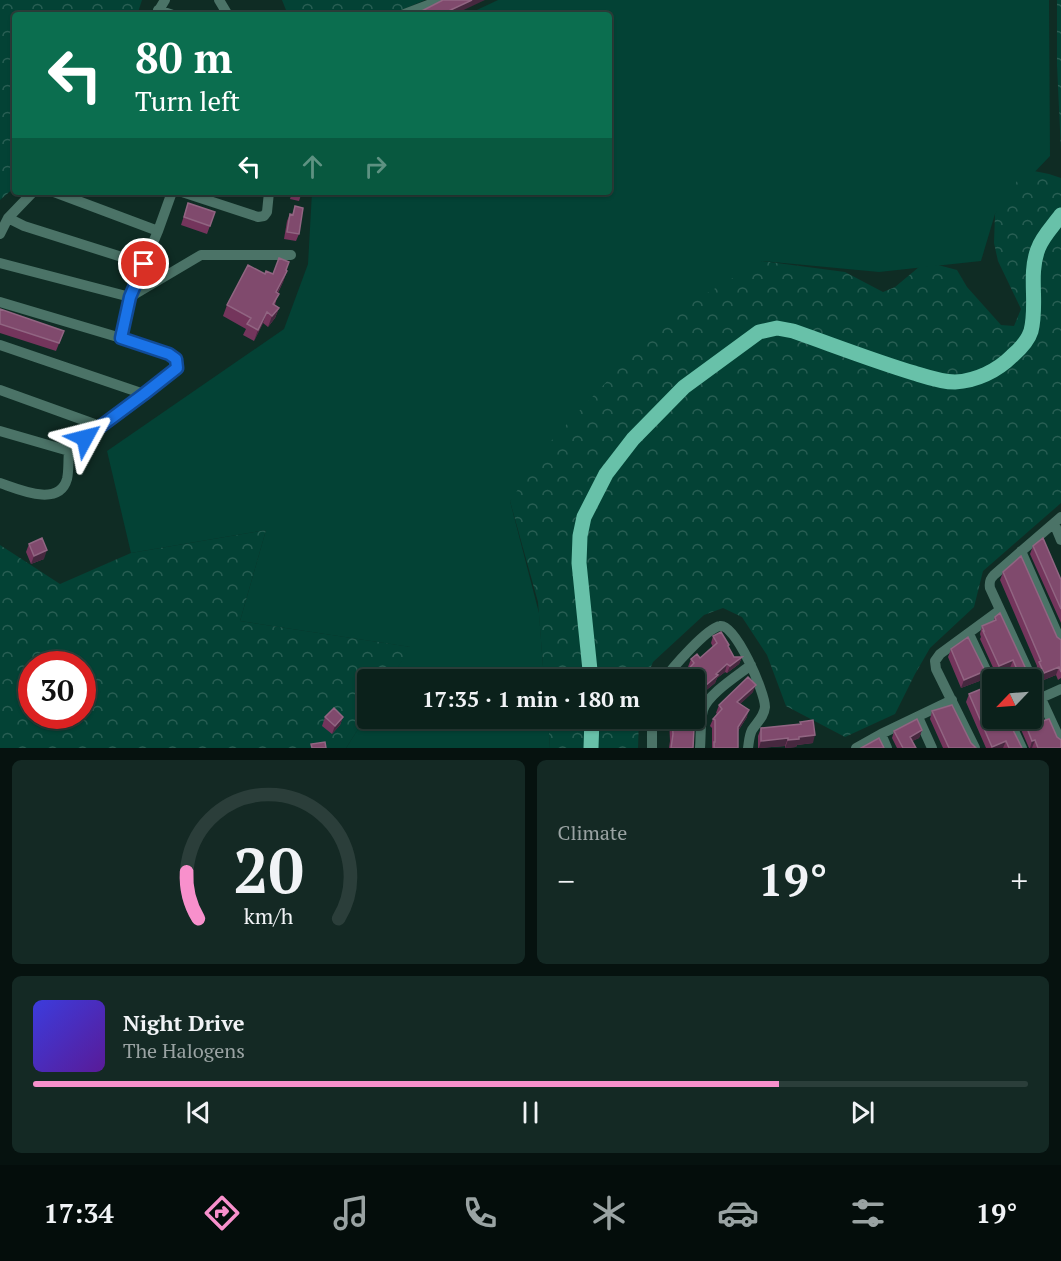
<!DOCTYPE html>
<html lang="en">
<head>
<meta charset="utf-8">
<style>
  :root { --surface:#0b211b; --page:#142924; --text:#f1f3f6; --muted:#9aa3a3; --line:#2b3e3a; --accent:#f890cc }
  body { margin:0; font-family:"PT Serif",serif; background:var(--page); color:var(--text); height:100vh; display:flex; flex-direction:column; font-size:22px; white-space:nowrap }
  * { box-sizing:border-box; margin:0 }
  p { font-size:20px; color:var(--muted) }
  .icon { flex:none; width:33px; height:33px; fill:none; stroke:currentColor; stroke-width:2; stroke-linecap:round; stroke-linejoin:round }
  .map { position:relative; height:748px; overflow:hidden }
  .panel { display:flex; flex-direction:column; gap:12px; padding:12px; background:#06120f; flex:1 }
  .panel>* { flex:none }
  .top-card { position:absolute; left:12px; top:12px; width:600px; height:183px; border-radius:6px; box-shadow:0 2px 4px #0004,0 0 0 2px var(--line); background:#0b6e4f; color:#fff; overflow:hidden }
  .needle { width:39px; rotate:245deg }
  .tools { position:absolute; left:982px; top:669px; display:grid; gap:12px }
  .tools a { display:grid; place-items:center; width:60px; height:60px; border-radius:6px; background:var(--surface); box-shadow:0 2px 4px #0004,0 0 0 2px var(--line); font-size:30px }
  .speed { position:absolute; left:18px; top:651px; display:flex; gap:12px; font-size:30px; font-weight:700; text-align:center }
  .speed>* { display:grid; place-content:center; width:78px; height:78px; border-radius:50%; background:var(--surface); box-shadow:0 2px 4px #0004,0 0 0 2px var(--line); line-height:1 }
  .speed .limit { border:9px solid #d22; background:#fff; color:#111 }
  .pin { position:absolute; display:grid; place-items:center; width:51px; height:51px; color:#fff; margin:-26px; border:3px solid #fff; border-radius:50%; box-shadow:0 2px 6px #0007 }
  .me { position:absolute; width:66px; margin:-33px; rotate:52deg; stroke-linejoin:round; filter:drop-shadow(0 0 4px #0008) }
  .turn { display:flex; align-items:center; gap:21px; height:126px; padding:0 24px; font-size:27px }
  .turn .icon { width:78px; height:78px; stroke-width:2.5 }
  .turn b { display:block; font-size:42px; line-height:51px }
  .lanes { display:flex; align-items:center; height:57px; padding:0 24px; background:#0003; justify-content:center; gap:30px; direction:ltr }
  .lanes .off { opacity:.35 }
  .big { font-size:45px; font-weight:700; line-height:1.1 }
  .panel .card { flex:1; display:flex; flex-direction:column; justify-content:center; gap:9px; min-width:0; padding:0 21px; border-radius:9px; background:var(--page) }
  .panel .dial { align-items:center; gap:0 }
  .dial svg { height:156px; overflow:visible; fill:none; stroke:var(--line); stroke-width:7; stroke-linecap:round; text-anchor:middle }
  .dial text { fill:var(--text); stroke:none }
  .song { display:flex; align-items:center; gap:18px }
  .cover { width:72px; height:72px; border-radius:9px; background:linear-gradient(135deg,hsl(240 70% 55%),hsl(270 70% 35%)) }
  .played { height:6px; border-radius:3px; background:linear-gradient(90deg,var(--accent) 75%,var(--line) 75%) }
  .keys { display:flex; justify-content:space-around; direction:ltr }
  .heat { display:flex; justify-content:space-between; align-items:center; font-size:33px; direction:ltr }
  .panel .tiles { flex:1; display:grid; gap:12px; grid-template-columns:1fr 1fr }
  .card:last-child { grid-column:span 2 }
  .trip { position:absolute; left:357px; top:669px; width:348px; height:60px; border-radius:6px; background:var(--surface); box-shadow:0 2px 4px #0004,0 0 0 2px var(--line); font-weight:700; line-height:60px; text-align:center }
  .tabs { display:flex; height:96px; justify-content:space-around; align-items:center; background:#040d0b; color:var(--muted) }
  .tabs .icon { width:42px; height:42px }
  .tabs .active { color:var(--accent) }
  .tabs b { font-size:27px; color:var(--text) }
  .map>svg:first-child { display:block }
  .grass { fill:#034235 }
  .forest { fill:url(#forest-crowns); fill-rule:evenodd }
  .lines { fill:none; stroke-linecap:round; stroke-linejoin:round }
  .street { stroke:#4b7367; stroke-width:10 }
  .primary { stroke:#68c1a9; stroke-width:15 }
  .wall { fill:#74355c }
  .shaded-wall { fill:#46283f }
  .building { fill:#804a6d; stroke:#916582; stroke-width:1.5 }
  .route-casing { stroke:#114b97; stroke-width:15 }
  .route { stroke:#1a73e8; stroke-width:10 }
</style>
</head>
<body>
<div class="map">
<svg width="1061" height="748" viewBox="0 0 1061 748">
  <defs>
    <pattern id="forest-crowns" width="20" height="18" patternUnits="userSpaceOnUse" patternTransform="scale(1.5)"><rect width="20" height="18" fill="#034235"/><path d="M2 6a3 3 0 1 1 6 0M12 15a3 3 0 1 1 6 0" fill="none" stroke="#285e53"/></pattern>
  </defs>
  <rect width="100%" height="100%" fill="#0f2c24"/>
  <path class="grass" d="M 498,0 L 1049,0 L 1050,156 L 995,214 L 981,261 L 879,272 L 762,261 L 510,501 L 539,613 L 544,679 L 390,679 L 410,647 L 240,621 L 266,530 L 131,553 L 107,451 L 284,329 L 308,264 L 312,192 L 609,192 L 609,15 L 466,15 Z
    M 367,715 L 368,718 L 548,719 L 550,748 L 346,748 Z"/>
  <path class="forest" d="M 0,0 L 142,0 L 137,15 L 15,15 L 15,187 L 0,200 Z
    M 282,0 L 425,0 L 390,15 L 288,15 Z
    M 1057,0 L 1061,0 L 1061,151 L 1057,65 Z
    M 1034,171 L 1049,174 L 1061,178 L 1061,503 L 983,571 L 974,607 L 930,648 L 915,674 L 895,714 L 845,737 L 786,706 L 767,655 L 742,617 L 723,608 L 704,615 L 653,662 L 646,679 L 544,679 L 538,602 L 510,501 L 552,440 L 625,362 L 678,310 L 762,261 L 845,272 L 883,292 L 895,287 L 919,267 L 938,265 L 957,270 L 967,287 L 1001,325 L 1014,326 L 1021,309 L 998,261 L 994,243 L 995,214 L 1017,181 L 1025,175 Z
    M 266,530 L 240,621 L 411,647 L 390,679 L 368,680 L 367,715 L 346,748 L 0,748 L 0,545 L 60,584 L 131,553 ZM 32,664 L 82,664 L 82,716 L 32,716 Z
    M 548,719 L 639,719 L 638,748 L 550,748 Z"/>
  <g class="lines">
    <path class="street" d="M 219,0 L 228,15
      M 158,10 L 173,15
      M 156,15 L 165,0
      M 402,15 L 441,0
      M 54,192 L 158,231
      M 182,192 L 258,217 L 264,216 L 267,212 L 269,192
      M 8,218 L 24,226 L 144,264
      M 0,234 L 8,218 L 33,192
      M 0,263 L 130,297 L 201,255 L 291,255
      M 0,302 L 121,338 L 169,354 C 175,358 178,360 177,368 C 141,397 104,423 69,451 C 68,460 69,471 67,479 C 59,508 18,489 0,483
      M 121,338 L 130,297 L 158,231 L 172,192
      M 0,345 L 144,394
      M 0,390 L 100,426
      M 0,431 L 69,451
      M 1061,517 L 994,575 C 990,579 989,582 990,588 L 1061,742
      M 1054,523 L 1061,540
      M 1021,551 L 1061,642
      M 969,634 L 993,685
      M 664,680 C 672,668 707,628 720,626 C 735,623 765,692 765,707 C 764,717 757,722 752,730 C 749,736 749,742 748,748
      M 1041,698 L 1061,689
      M 918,717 L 932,748
      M 1008,718 L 1022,748
      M 881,734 L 887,748
      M 652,748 L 652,718
      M 700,748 C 701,736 700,722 703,710 C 708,694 737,676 751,665
      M 856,748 L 881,734 L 952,700
      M 975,748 L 936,669 L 935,661 L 940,654 L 1000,610"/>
    <path class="primary" d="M 591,680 L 579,563 L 580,536 L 584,517 L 606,474 L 633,439 L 684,387 L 759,332 L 777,328 L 793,331 C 833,345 874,361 914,373 C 927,377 941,382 955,382 C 976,381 997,371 1012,356 C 1020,349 1028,341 1031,331 C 1038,304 1028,275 1038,249 C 1042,237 1053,226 1061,215
      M 591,748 L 592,718"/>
  </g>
  <path class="wall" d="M 292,192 L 302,192 L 299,201 L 290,199 Z
    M 188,203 L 215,212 L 207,234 L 181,225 Z
    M 295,206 L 299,234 L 296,241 L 284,239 L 287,221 L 290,214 L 292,215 Z
    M 286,270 L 287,271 L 283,282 L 278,293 L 275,305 L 279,308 L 275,318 L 268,327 L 263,323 L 254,341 L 243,335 L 246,329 L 223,316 L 227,305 L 265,274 L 273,274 Z
    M 0,309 L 64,331 L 56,351 L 0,333 Z
    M 29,544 L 44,559 L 31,564 L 26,552 Z
    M 1033,546 L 1061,580 L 1061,623 L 1030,554 Z
    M 1003,572 L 1057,637 L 1061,640 L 1061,678 L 1058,680 L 1056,675 L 1041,681 L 1036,670 L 1037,666 L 1000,580 Z
    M 995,617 L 1031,680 L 1012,674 L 1010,668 L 996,674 L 980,639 L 981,637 L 980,634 L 982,626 L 993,622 Z
    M 713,636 L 728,647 L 734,657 L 742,657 L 739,664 L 727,673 L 725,672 L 717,678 L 715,683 L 704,692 L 702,696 L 688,667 L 691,659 L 700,658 L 713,647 L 711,643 Z
    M 951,649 L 985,671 L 982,680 L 961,688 L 948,657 Z
    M 753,692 L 740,704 L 747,717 L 738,731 L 738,748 L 712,748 L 712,728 L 710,726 L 713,719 L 717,714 L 716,713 L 719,705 Z
    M 969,694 L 993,718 L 1022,748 L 986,748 L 966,702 Z
    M 932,711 L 971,743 L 976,748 L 943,748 L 930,719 Z
    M 325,717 L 343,717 L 340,725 L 332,734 L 322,726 Z
    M 669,718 L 694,718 L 693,748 L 669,748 L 670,741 Z
    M 1016,718 L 1032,718 L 1061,748 L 1029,748 Z
    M 800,722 L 813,743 L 797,745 L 796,747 L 785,748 L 785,746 L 758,748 L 758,736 L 761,728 L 800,724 Z
    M 922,730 L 919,738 L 912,741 L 916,748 L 897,748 L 892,738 L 894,731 Z"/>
  <path class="shaded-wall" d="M 472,0 L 485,0 L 453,15 L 440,15 Z
    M 287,271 L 283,282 L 272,303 L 276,292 Z
    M 279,308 L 275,318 L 268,327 L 272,316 Z
    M 267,312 L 263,323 L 254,341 L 258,330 Z
    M 47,550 L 44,559 L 31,564 L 34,556 Z
    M 742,657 L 739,664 L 727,673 L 730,666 Z
    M 1013,660 L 1010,668 L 996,674 L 999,666 Z
    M 727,664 L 725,672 L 717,678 L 715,683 L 704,692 L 702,696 L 694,699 L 694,693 L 705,686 L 716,674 Z
    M 1059,667 L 1056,675 L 1041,681 L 1044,673 Z
    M 985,671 L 982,680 L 961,688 L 964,680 Z
    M 756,685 L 753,692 L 735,709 L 737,702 Z
    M 1039,697 L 1036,705 L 1032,707 L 1032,700 Z
    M 749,710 L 747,717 L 735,735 L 738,727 Z
    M 343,717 L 340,725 L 332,734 L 335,726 Z
    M 922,730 L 919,738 L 907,744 L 910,737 Z
    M 815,735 L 813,743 L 797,745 L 796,747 L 785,748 L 788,740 L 799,737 Z
    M 788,738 L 785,746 L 759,748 L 761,741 Z
    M 1035,740 L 1032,748 L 1030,748 L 1032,741 Z
    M 1006,741 L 1003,748 L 992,748 L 992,747 Z"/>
  <path class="building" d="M 443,0 L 472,0 L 440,15 L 414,15 Z
    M 188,203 L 215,212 L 210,226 L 184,217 Z
    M 295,206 L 303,208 L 299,234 L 287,232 L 290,214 L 293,215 Z
    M 279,258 L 289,262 L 286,270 L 287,271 L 276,292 L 279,294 L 273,304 L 279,308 L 272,316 L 267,312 L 258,330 L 247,324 L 251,318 L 227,305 L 248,265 L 265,274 L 266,271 L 273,274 Z
    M 0,309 L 64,331 L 59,343 L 0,324 Z
    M 42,538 L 47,550 L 34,556 L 29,544 Z
    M 1043,538 L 1061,580 L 1061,609 L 1033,546 Z
    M 1021,556 L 1057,637 L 1061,640 L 1061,672 L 1059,667 L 1044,673 L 1039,662 L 1041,661 L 1003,572 Z
    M 1000,613 L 1031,680 L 1002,680 L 1018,672 L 1013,660 L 999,666 L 983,631 L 984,631 L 982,626 L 996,620 L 995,617 Z
    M 721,632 L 729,645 L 728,646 L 734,657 L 742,657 L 730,666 L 727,664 L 716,674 L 718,675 L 705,686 L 705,689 L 694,693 L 694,680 L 678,680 L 694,663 L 691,659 L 697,654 L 700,658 L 717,643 L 713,636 Z
    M 968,637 L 985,671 L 964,680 L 951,649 Z
    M 748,677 L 756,685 L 737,702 L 749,710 L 738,727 L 738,748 L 714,748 L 714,742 L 715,742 L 715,720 L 713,719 L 722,709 L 719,705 Z
    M 1032,683 L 1039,697 L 1032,700 Z
    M 993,684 L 993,718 L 1007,718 L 1022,748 L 1009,748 L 1006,741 L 992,747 L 969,694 Z
    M 694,700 L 695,708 L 693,748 L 671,748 L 673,734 L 672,718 L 694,718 Z
    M 952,705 L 971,743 L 976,748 L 949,748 L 932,711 Z
    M 334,708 L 343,717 L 335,726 L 325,717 Z
    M 1032,713 L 1036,723 L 1049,719 L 1057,737 L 1061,740 L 1061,748 L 1038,748 L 1035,740 L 1032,741 L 1023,718 L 1032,718 Z
    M 917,719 L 922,730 L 910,737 L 916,748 L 903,748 L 894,731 Z
    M 813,720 L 815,735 L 799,737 L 799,739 L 788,740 L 788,738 L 761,741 L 761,728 L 801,724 L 800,722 Z
    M 879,738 L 884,748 L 861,748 Z
    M 325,742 L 326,748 L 312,748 L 311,744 Z"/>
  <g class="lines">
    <defs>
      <path id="route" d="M 85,438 L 144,394 L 177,368 L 176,359 L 169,354 L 121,338 L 130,297 L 144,264"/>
    </defs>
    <use href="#route" class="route-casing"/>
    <use href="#route" class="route"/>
  </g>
</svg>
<div class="tools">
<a><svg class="needle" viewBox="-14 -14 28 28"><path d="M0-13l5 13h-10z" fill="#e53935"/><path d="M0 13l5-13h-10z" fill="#9aa3a3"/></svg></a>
</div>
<div class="speed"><div class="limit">30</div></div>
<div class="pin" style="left:144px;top:264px;background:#d93025"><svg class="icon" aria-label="arrive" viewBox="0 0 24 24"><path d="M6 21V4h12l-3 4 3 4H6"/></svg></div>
<svg class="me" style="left:85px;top:438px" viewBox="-20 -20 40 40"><path d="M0-17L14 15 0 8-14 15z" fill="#1a73e8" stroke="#fff" stroke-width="4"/></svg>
<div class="trip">17:35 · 1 min · 180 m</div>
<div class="top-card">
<div class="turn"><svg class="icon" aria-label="left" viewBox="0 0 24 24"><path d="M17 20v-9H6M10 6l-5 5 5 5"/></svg><div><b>80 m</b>Turn left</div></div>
<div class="lanes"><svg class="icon" aria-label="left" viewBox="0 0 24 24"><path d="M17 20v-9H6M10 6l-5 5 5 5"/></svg><svg class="icon off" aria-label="ahead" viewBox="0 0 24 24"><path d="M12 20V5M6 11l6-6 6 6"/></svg><svg class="icon off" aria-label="right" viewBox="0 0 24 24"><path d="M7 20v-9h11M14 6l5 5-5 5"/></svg></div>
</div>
</div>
<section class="panel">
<div class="tiles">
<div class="card dial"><svg viewBox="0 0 100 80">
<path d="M14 69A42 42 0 1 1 86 69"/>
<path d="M14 69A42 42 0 0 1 8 45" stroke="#f890cc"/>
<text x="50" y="56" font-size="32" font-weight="700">20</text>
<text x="50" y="72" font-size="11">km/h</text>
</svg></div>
<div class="card"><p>Climate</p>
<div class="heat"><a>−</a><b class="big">19°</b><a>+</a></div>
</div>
<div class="card">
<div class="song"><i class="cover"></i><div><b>Night Drive</b><p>The Halogens</p></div></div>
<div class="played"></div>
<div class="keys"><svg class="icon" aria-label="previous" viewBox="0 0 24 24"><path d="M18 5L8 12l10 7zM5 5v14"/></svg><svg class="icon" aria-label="pause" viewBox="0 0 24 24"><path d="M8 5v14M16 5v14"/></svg><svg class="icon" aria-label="next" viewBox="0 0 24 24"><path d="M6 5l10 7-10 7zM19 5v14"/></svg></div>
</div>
</div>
</section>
<nav class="tabs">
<b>17:34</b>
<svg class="icon active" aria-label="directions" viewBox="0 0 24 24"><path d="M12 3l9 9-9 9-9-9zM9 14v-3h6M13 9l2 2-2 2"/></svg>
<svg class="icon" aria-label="music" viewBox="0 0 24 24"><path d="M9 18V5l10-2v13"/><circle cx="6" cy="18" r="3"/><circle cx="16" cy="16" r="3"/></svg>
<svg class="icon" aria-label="phone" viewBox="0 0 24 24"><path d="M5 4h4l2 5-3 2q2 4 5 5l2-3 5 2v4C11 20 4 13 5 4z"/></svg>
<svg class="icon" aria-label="climate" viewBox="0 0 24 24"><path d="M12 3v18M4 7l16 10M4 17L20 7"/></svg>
<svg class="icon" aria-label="car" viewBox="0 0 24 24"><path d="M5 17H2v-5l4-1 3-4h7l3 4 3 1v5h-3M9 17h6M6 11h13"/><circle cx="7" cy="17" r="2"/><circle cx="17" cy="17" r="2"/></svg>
<svg class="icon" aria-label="filters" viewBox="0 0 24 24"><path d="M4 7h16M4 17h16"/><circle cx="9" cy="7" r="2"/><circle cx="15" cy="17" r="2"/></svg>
<b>19°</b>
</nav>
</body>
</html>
